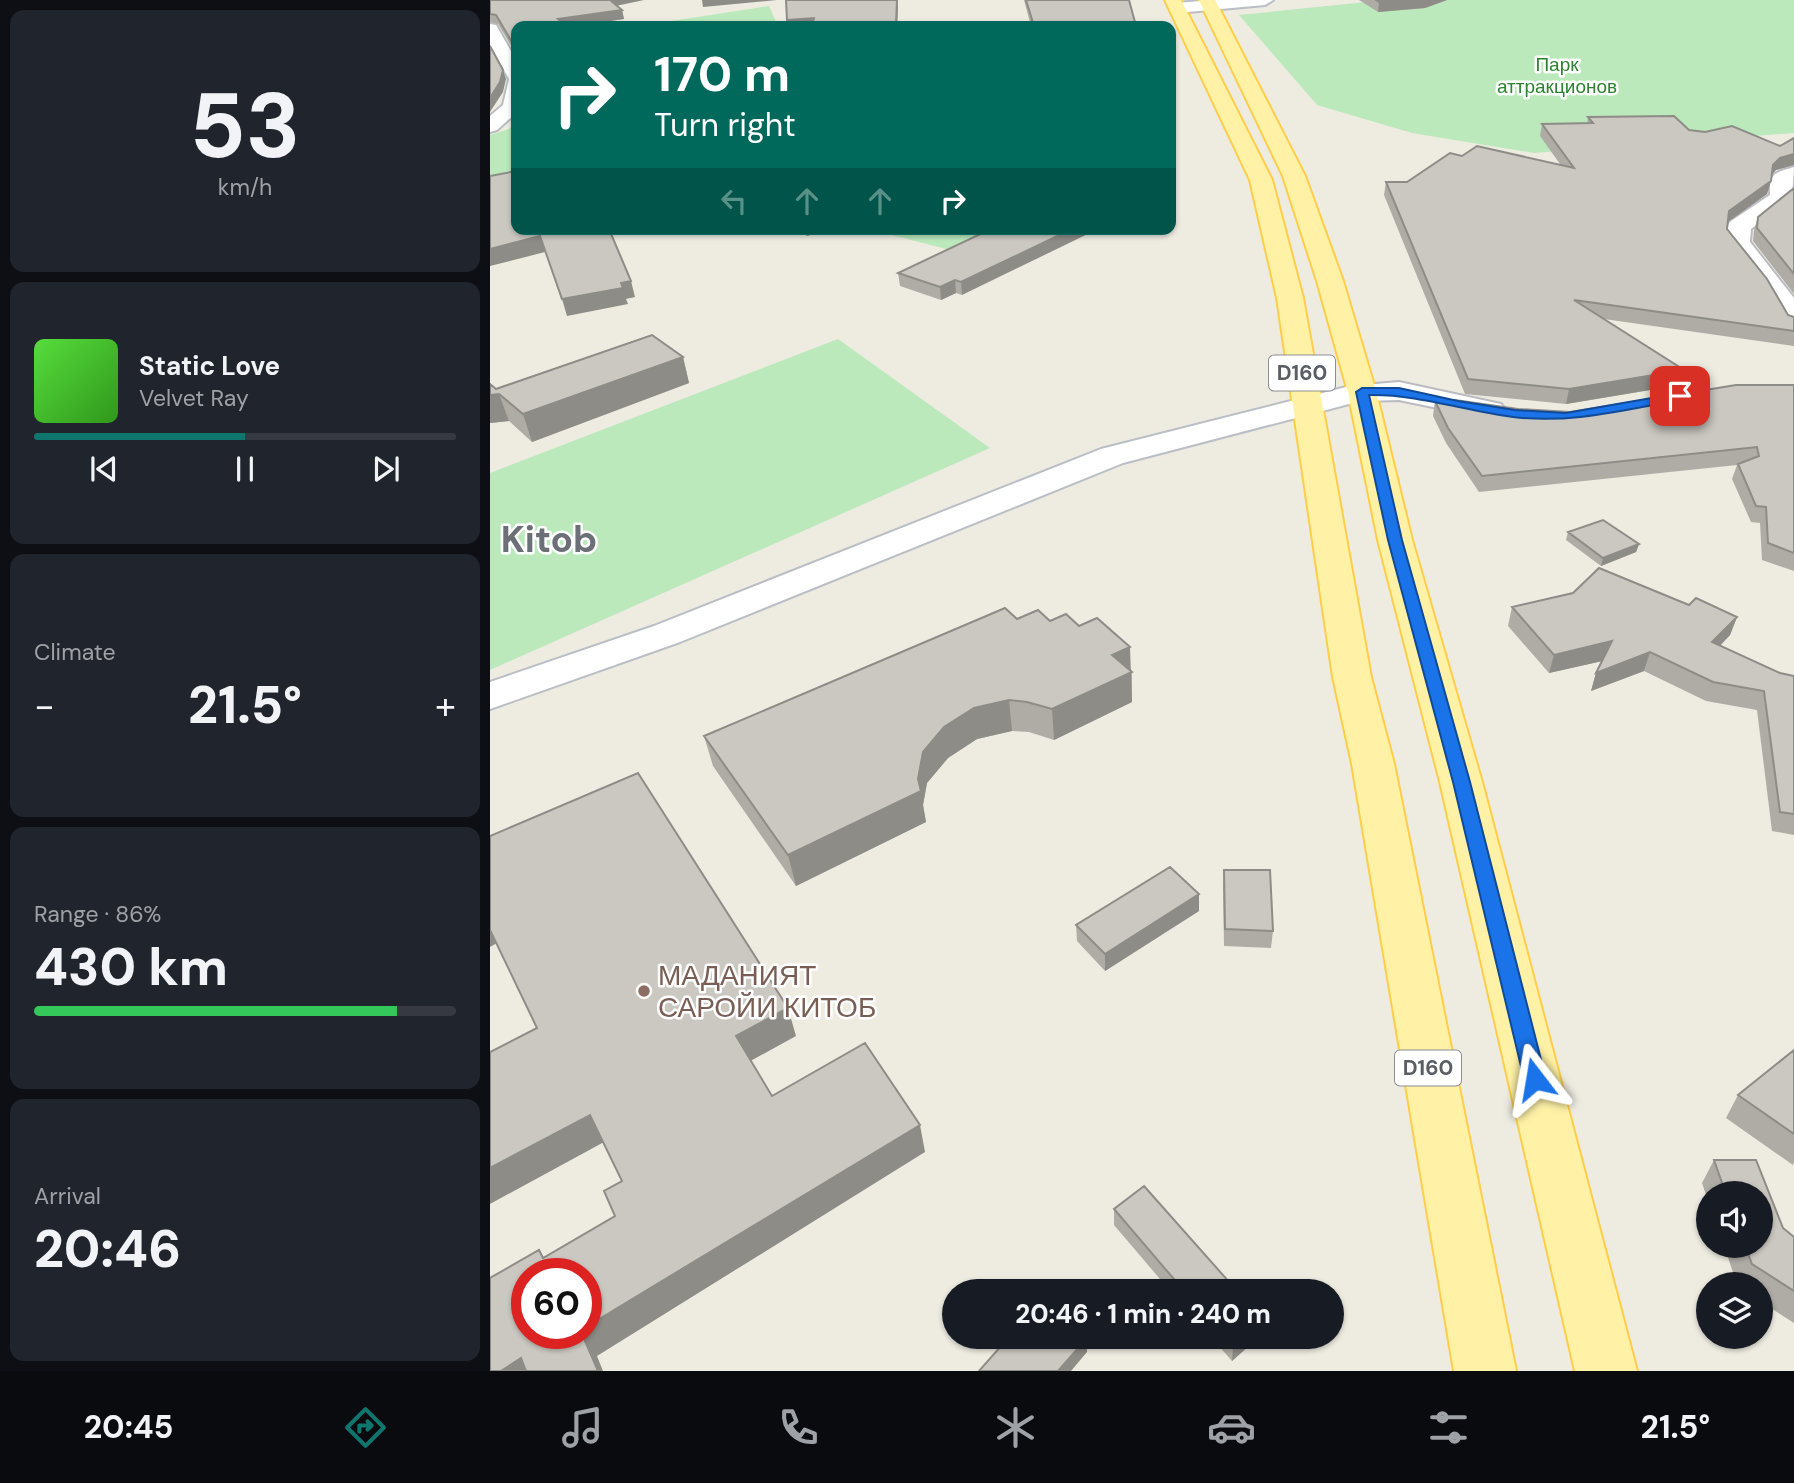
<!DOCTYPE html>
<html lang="en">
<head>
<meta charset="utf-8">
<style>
  :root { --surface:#171b24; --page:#20242c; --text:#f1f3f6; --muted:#9ea1a6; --line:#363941; --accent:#0f766e }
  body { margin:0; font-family:"DM Sans",sans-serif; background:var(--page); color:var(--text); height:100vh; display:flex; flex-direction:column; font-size:26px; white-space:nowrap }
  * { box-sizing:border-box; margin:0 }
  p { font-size:23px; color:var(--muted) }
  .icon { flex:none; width:38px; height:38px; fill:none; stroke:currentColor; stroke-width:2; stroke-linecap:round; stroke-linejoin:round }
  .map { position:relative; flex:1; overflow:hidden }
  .side { display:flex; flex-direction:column; gap:10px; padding:10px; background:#0d0f14; width:490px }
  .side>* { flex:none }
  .hud { position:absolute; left:21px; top:21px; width:665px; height:214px; border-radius:14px; box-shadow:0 2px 5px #0004; background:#00695c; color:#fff; overflow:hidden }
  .buttons { position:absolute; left:1206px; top:1181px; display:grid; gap:14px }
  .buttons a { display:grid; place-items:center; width:77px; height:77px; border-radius:50%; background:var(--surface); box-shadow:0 2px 5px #0004; font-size:35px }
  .speed { position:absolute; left:21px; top:1258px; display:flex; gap:14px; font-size:35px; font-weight:700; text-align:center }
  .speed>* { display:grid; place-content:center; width:91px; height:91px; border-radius:50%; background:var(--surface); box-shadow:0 2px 5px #0004; line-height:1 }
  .speed .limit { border:10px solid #d22; background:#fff; color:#111 }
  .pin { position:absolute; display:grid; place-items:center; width:60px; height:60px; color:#fff; margin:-30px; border-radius:14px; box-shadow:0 4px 10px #0006 }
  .me { position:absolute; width:77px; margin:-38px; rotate:346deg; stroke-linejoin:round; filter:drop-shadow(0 0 5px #0008) }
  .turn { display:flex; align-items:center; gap:24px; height:147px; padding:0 28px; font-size:32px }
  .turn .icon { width:91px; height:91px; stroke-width:2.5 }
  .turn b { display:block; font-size:49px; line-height:60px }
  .lanes { display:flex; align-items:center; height:66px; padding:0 28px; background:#0003; justify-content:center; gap:35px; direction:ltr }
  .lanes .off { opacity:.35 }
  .big { font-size:52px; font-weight:800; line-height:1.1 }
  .side .tile { flex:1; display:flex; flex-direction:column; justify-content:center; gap:10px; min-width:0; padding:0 24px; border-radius:14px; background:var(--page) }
  .side .dial { align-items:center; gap:0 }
  .dial b { font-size:91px; line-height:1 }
  .song { display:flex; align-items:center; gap:21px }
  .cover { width:84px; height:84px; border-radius:10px; background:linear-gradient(135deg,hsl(110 70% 55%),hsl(110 70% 35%)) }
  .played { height:7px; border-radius:4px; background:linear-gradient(90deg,var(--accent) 50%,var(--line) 50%) }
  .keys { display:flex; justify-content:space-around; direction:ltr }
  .heat { display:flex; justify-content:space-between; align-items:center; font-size:38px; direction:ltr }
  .charge { height:10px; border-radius:5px; background:linear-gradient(90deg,#34c759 86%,var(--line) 0) }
  .trip { position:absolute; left:452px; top:1279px; width:402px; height:70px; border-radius:35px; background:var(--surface); box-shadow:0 2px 5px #0004; font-weight:800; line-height:70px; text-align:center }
  .dock { display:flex; height:112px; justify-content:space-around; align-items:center; background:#090b0e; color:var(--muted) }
  .dock .icon { width:49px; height:49px }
  .dock .selected { color:var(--accent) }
  .dock b { font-size:32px; color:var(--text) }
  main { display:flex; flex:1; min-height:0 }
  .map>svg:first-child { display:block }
  .green { fill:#bbe9bc }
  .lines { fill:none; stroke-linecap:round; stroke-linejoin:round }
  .street-casing { stroke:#babcc2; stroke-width:4 }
  .secondary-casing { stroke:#babec5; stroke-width:4 }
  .primary-casing { stroke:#fece4b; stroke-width:4 }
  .street { fill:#fff; fill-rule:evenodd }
  .secondary { fill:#fff; fill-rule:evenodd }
  .primary { fill:#fff2a6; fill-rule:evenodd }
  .wall { fill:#afaca6 }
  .shaded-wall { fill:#8e8c87 }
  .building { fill:#cbc8c1; stroke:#8e8c87; stroke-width:2 }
  .route { fill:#1a73e8; stroke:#114b97; stroke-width:2 }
  .education-dot { fill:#8d6e63; stroke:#fff; stroke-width:2.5 }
  .labels { text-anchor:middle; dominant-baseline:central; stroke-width:5; stroke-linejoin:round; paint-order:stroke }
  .far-park-label { font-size:19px; fill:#2c8231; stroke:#fff }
  .shield { fill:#fff; stroke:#8c8e92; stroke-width:2 }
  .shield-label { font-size:21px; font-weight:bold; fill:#5a5e64 }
  .near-education-label { font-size:28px; fill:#785e54; stroke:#fff; text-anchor:start }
  .town-label { font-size:37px; font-weight:bold; fill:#6b7076; stroke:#fff }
</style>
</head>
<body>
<main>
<section class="side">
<div class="tile dial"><b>53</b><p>km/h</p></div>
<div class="tile">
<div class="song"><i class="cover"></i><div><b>Static Love</b><p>Velvet Ray</p></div></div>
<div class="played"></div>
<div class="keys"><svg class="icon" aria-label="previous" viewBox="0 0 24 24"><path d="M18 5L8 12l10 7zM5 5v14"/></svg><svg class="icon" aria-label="pause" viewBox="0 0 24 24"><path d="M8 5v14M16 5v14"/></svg><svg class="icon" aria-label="next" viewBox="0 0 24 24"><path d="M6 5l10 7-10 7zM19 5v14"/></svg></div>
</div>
<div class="tile"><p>Climate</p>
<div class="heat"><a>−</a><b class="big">21.5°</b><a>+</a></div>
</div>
<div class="tile"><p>Range · 86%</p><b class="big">430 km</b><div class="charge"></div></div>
<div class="tile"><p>Arrival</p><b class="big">20:46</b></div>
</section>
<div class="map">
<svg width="1304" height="1371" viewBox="0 0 1304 1371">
  <rect width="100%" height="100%" fill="#eeece1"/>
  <path class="green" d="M 896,0 L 1304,0 L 1304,133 L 1044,153 L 922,133 L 827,105 L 749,15 Z
    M 279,6 L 288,26 L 149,26 Z
    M 26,120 L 26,182 L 0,187 L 0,135 L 19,129 Z
    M 398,229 L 514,229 L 468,252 L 394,233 Z
    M 348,339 L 500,448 L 0,670 L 0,473 Z"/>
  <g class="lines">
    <defs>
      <path id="street" d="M 0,24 L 6,25 L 26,60 L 26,113 L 7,130 L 0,132 L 0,116 L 13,105 L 19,79 L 0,45 Z
        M 1304,167 L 1302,197 L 1261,229 L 1260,242 L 1304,298 L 1304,330 L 1295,328 L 1275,292 L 1236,243 L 1237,226 L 1241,221 L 1280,195 C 1279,173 1284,173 1304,167 Z
        M 909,382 L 1011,404 L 1016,410 L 1011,416 L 1001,419 L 909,400 L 872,401 L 862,398 L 858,392 L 862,386 Z"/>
      <path id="secondary" d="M 722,0 L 783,0 L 775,5 L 687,13 L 679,8 L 687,3 Z
        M 872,383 L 882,386 L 886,392 L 882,398 L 633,463 L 190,642 L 0,709 L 0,682 L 164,626 L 611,449 Z"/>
      <path id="primary" d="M 675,0 L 691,0 L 782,180 L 813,298 L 881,677 L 904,764 L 1026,1371 L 964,1371 L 862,764 L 843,677 L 787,298 L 760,180 Z
        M 709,0 L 725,0 L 815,176 L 853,281 L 886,392 L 922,540 L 992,782 L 1147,1371 L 1085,1371 L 950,782 L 888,540 L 858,392 L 827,281 L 793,176 Z"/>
    </defs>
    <use href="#street" class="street-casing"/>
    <use href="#secondary" class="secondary-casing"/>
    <use href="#primary" class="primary-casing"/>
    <use href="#street" class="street"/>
    <use href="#secondary" class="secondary"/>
    <use href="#primary" class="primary"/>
  </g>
  <path class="wall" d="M 0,0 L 127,6 L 132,10 L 134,19 L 85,26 L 26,26 L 26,54 L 8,24 L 0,22 Z
    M 534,0 L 639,0 L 646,26 L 541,26 Z
    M 869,0 L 957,0 L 935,8 L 888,12 Z
    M 408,7 L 407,26 L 298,26 L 297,20 Z
    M 1098,117 L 1199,130 L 1290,146 L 1304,138 L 1304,165 L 1286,170 L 1282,175 L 1277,194 L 1238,222 L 1237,229 L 1298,315 L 1304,317 L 1304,346 L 1114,319 L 1190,385 L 1076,404 L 975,394 L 894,195 L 896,182 L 917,182 L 972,156 L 1070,164 L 1050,136 L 1052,124 L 1097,123 Z
    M 1304,188 L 1304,294 L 1263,241 L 1264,230 L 1268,217 Z
    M 305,229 L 339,229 L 317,236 Z
    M 501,229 L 472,295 L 466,293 L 451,300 L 410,286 L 408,273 Z
    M 193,357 L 199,383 L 42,442 L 19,421 L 0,423 L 0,384 L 6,389 Z
    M 1304,385 L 1304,571 L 1272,560 L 1270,523 L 1261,522 L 1242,479 L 1247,465 L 989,492 L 956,443 L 943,416 L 945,401 L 1028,409 L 1080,412 Z
    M 1078,532 L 1149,544 L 1146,552 L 1111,566 L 1076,540 Z
    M 1199,605 L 1247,617 L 1240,635 L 1230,646 L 1290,673 L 1304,676 L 1304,835 L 1282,831 L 1267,710 L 1216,701 L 1154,671 L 1101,691 L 1106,673 L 1112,661 L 1059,673 L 1018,626 L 1022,607 Z
    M 527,619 L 560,621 L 640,671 L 642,672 L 642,702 L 564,740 L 539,732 L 522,731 L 487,739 L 458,758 L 437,783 L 433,805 L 436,822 L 306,886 L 223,766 L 214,736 Z
    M 734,870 L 783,931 L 781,948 L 734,946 L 733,886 Z
    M 709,911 L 615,971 L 587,941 L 586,925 Z
    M 1304,1050 L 1304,1162 L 1303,1165 L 1236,1118 L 1248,1095 Z
    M 1224,1160 L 1266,1160 L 1293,1228 L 1304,1237 L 1304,1323 L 1270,1301 L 1270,1284 L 1247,1284 L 1234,1246 L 1270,1246 L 1270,1194 L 1218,1194 L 1218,1201 L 1212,1183 Z
    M 624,1209 L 748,1292 L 681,1292 L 624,1225 Z
    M 721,1337 L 769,1337 L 742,1361 Z"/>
  <path class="shaded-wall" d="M 119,0 L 154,0 L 121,7 Z
    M 212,0 L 287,0 L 213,7 Z
    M 407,0 L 408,7 L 407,26 L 406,23 Z
    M 912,0 L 957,0 L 935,8 L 888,12 L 889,2 Z
    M 132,10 L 134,19 L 85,26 L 70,26 L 68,19 Z
    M 324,18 L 322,26 L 298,26 L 297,20 Z
    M 13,70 L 16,79 L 13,92 L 0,112 L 0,98 Z
    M 1304,154 L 1304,165 L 1286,170 L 1279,177 L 1283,165 L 1290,158 Z
    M 1281,181 L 1277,194 L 1235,224 L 1239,211 Z
    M 117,229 L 132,229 L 132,230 L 118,234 Z
    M 316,229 L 339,229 L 317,236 Z
    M 582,229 L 608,229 L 472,295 L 471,282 Z
    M 50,236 L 55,252 L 0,266 L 0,249 Z
    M 465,280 L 466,293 L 451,300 L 450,287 Z
    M 141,281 L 145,297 L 136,299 L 138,304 L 77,316 L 72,299 Z
    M 193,357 L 199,383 L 42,442 L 33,414 Z
    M 1194,370 L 1190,385 L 1076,404 L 1079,389 Z
    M 9,394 L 19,421 L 0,423 L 0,395 Z
    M 1149,544 L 1146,552 L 1111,566 L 1113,558 Z
    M 1247,617 L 1240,635 L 1215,661 L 1222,642 Z
    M 1122,641 L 1117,660 L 1059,673 L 1064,655 Z
    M 640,647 L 642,702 L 564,740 L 562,709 L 622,655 Z
    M 1160,652 L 1154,671 L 1101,691 L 1106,673 Z
    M 519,700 L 522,731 L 487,739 L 458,758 L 437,783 L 433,805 L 436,822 L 306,886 L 298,855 L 428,779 L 433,752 L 454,727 L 484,708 Z
    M 709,894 L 709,911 L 615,971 L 615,954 Z
    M 0,929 L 7,943 L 0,947 Z
    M 298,1008 L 306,1036 L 255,1064 L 246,1036 Z
    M 100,1115 L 114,1142 L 0,1204 L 0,1168 Z
    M 430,1125 L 435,1152 L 107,1356 L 113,1371 L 108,1371 L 92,1334 L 96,1334 L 96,1327 Z
    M 754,1337 L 769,1337 L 742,1361 L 743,1347 Z
    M 597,1338 L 597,1352 L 581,1371 L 568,1371 Z
    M 31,1358 L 40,1371 L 11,1371 Z"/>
  <path class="building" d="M 0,0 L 120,0 L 132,10 L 68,19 L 76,26 L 26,26 L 26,59 L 26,49 L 6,15 L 0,14 Z
    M 296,0 L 407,0 L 406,23 L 322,26 L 324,18 L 297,20 Z
    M 536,0 L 639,0 L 646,26 L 544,26 Z
    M 886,0 L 912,0 L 889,2 Z
    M 0,46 L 13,70 L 10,82 L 0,98 Z
    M 1184,116 L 1199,130 L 1215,132 L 1242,126 L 1290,146 L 1304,138 L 1304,154 L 1290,158 L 1283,165 L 1281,181 L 1239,211 L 1237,229 L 1277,279 L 1298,315 L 1304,317 L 1304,331 L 1084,300 L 1194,370 L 1079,389 L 978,379 L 896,182 L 917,182 L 960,153 L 972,156 L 987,146 L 1084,168 L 1052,124 L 1103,123 L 1098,117 Z
    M 26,171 L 26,229 L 119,229 L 141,281 L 131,283 L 133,288 L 72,299 L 50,236 L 0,249 L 0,176 Z
    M 1304,188 L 1304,274 L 1267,228 L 1268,217 Z
    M 501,229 L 582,229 L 471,282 L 465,280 L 450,287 L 408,273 Z
    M 162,335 L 193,357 L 33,414 L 9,394 L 0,395 L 0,384 L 6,389 Z
    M 1246,385 L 1304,385 L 1304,553 L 1278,543 L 1276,507 L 1266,506 L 1248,464 L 1269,456 L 1267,447 L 992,476 L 958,428 L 945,401 L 965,400 L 1028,409 L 1080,412 Z
    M 1113,520 L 1149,544 L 1113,558 L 1078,532 Z
    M 1109,568 L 1199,605 L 1206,598 L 1247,617 L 1222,642 L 1290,673 L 1304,676 L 1304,814 L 1290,812 L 1274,691 L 1223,682 L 1160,652 L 1106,673 L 1122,641 L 1064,655 L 1022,607 L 1083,593 Z
    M 515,608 L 527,619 L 548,610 L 560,621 L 576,614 L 589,626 L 607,618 L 640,647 L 622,655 L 642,672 L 562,709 L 537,702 L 519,700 L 484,708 L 454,727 L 433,752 L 428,779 L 431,791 L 298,855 L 214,736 Z
    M 148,773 L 298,1008 L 246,1036 L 282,1096 L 375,1043 L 430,1125 L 96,1327 L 96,1274 L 37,1274 L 37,1334 L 92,1334 L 108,1371 L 36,1371 L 31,1358 L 11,1371 L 0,1371 L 0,1278 L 49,1250 L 53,1258 L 125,1216 L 114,1191 L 132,1181 L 100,1115 L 0,1168 L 0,1052 L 47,1028 L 0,930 L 0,836 Z
    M 680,867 L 709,894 L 615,954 L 586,925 Z
    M 734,870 L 780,870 L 783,931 L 735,929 Z
    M 1304,1050 L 1304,1134 L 1248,1095 Z
    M 1224,1160 L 1266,1160 L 1293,1228 L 1304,1237 L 1304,1291 L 1262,1264 L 1255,1246 L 1270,1246 L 1270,1194 L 1236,1194 Z
    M 654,1186 L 748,1292 L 695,1292 L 624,1209 Z
    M 519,1337 L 596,1337 L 597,1338 L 568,1371 L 489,1371 Z
    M 735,1337 L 754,1337 L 743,1347 Z"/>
  <path class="route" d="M 872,388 L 909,388 L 968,401 L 1025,410 L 1076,413 L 1190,393 L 1196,396 L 1190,400 C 1134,410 1080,424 1023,417 C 975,411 928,394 879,395 L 912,540 L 980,782 L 1056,1079 L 1052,1085 L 1045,1088 L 1037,1085 L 1034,1079 L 963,782 L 898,540 L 866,392 Z"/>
  <circle class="education-dot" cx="154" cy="991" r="7"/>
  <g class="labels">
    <g class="far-park-label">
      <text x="1067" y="64">Парк<tspan x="1067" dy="22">аттракционов</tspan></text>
    </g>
    <g class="shield">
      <rect x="779" y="355.5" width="66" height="35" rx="5"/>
      <rect x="905" y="1050.5" width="66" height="35" rx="5"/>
    </g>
    <g class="shield-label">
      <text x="812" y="373">D160</text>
      <text x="938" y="1068">D160</text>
    </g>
    <g class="near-education-label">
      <text x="168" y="975">МАДАНИЯТ<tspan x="168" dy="32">САРОЙИ КИТОБ</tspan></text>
    </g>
    <g class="town-label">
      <text x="59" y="539">Kitob</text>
    </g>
  </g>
</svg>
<div class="buttons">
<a><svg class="icon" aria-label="sound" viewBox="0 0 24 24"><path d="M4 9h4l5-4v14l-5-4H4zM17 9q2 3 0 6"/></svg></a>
<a><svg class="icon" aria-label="layers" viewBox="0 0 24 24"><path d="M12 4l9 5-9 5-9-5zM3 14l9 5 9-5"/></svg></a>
</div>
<div class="speed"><div class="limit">60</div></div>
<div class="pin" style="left:1190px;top:396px;background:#d93025"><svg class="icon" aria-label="arrive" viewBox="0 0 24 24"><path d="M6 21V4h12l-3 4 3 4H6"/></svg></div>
<svg class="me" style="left:1045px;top:1079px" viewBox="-20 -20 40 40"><path d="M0-17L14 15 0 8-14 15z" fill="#1a73e8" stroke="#fff" stroke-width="4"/></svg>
<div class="trip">20:46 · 1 min · 240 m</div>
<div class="hud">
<div class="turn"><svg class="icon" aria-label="right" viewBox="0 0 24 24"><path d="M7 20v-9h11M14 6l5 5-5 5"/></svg><div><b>170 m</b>Turn right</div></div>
<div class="lanes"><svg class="icon off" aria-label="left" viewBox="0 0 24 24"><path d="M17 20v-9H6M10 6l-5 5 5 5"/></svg><svg class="icon off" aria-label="ahead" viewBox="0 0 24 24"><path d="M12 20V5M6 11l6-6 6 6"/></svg><svg class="icon off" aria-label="ahead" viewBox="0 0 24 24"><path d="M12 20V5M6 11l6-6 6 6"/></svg><svg class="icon" aria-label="right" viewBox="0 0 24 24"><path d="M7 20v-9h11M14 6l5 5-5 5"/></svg></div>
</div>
</div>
</main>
<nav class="dock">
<b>20:45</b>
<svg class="icon selected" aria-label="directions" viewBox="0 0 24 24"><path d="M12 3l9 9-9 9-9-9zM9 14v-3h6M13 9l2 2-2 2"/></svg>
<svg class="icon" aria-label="music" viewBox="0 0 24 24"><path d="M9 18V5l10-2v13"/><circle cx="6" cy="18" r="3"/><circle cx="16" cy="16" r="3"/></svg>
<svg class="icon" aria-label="phone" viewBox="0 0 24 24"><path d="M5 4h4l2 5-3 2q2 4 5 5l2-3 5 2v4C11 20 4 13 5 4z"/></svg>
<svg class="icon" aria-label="climate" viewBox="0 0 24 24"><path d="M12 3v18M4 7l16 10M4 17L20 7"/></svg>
<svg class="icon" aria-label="car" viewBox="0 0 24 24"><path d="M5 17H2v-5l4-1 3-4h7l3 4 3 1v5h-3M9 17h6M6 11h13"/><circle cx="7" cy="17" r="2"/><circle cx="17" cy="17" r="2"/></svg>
<svg class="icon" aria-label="filters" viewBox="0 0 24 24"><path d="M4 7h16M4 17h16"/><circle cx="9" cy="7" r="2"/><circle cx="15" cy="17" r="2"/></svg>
<b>21.5°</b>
</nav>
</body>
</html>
